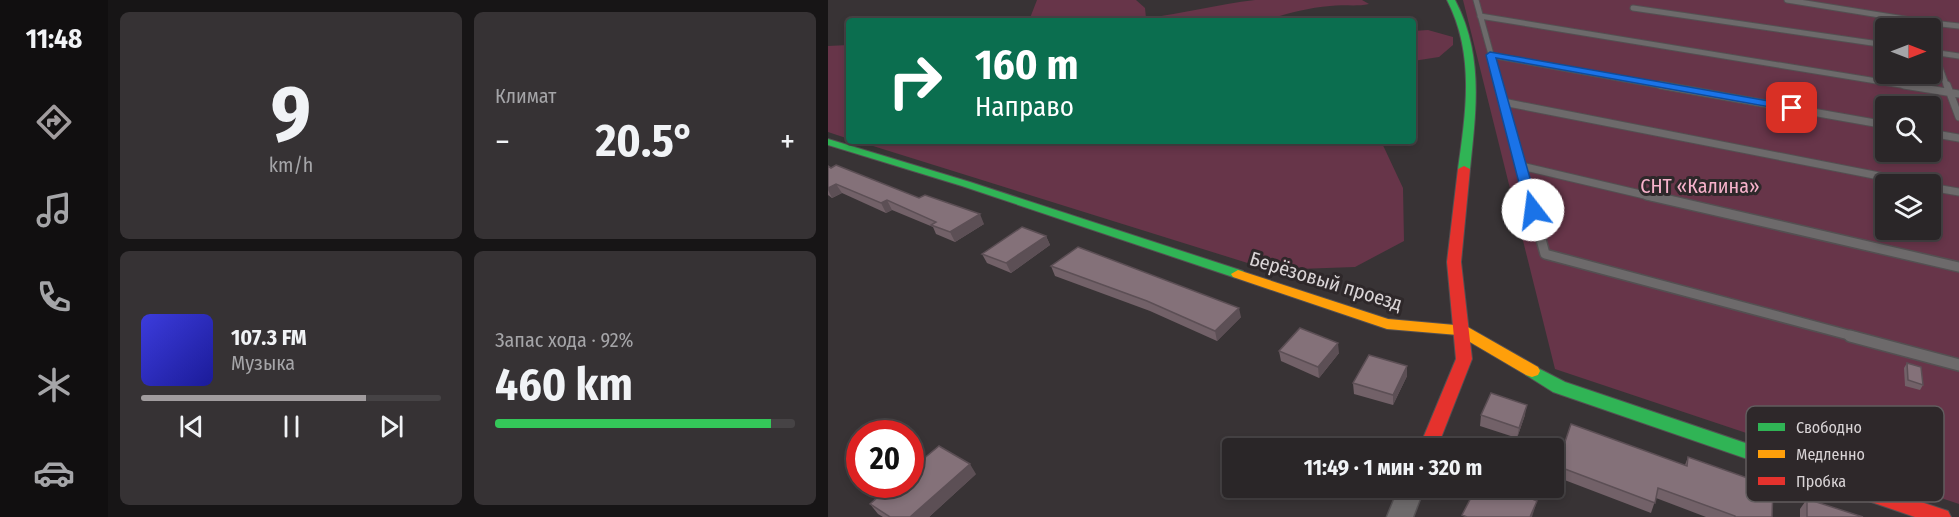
<!DOCTYPE html>
<html lang="ru">
<head>
<meta charset="utf-8">
<style>
  :root { --surface:#2a2628; --page:#363234; --text:#f1f3f6; --muted:#a5a5a8; --line:#464345; --accent:#a19c9e }
  body { margin:0; font-family:"Fira Sans Condensed",sans-serif; background:var(--page); color:var(--text); height:100vh; display:flex; flex-direction:column; font-size:22px; white-space:nowrap }
  * { box-sizing:border-box; margin:0 }
  p { font-size:20px; color:var(--muted) }
  .icon { flex:none; width:33px; height:33px; fill:none; stroke:currentColor; stroke-width:2; stroke-linecap:round; stroke-linejoin:round }
  .map { position:relative; flex:1; overflow:hidden }
  .sheet { display:flex; flex-direction:column; gap:12px; padding:12px; background:#171516; width:720px }
  .sheet>* { flex:none }
  .banner { position:absolute; left:18px; top:18px; width:570px; height:126px; border-radius:6px; box-shadow:0 3px 9px #0003,0 0 0 2px var(--line); background:#0b6e4f; color:#fff; overflow:hidden }
  .needle { width:39px; rotate:90deg }
  .fabs { position:absolute; left:1047px; top:18px; display:grid; gap:12px }
  .fabs a { display:grid; place-items:center; width:66px; height:66px; border-radius:6px; background:var(--surface); box-shadow:0 3px 9px #0003,0 0 0 2px var(--line); font-size:30px }
  .speed { position:absolute; left:18px; top:420px; display:flex; gap:12px; font-size:30px; font-weight:700; text-align:center }
  .speed>* { display:grid; place-content:center; width:78px; height:78px; border-radius:50%; background:var(--surface); box-shadow:0 3px 9px #0003,0 0 0 2px var(--line); line-height:1 }
  .speed .limit { border:9px solid #d22; background:#fff; color:#111 }
  .pin { position:absolute; display:grid; place-items:center; width:51px; height:51px; color:#fff; margin:-26px; border-radius:12px; box-shadow:0 3px 9px #0006 }
  .me { position:absolute; width:66px; margin:-33px; rotate:345deg; stroke-linejoin:round; filter:drop-shadow(0 0 4px #0008) }
  .turn { display:flex; align-items:center; gap:21px; height:126px; padding:0 30px; font-size:27px }
  .turn .icon { width:78px; height:78px; stroke-width:2.5 }
  .turn b { display:block; font-size:42px; line-height:51px }
  .big { font-size:45px; font-weight:700; line-height:1.1 }
  .sheet .card { flex:1; display:flex; flex-direction:column; justify-content:center; gap:9px; min-width:0; padding:0 21px; border-radius:9px; background:var(--page) }
  .sheet .dial { align-items:center; gap:0 }
  .dial b { font-size:78px; line-height:1 }
  .song { display:flex; align-items:center; gap:18px }
  .cover { width:72px; height:72px; border-radius:9px; background:linear-gradient(135deg,hsl(240 70% 55%),hsl(240 70% 35%)) }
  .played { height:6px; border-radius:3px; background:linear-gradient(90deg,var(--accent) 75%,var(--line) 75%) }
  .keys { display:flex; justify-content:space-around; direction:ltr }
  .heat { display:flex; justify-content:space-between; align-items:center; font-size:33px; direction:ltr }
  .charge { height:9px; border-radius:4px; background:linear-gradient(90deg,#34c759 92%,var(--line) 0) }
  .sheet .tiles { flex:1; display:grid; gap:12px; grid-template-columns:repeat(2,1fr) }
  .trip { position:absolute; left:394px; top:438px; width:342px; height:60px; border-radius:6px; background:var(--surface); box-shadow:0 3px 9px #0003,0 0 0 2px var(--line); font-weight:700; line-height:60px; text-align:center }
  main { display:flex; flex:1; min-height:0 }
  .tab-bar { display:flex; flex-direction:column; width:108px; justify-content:space-around; align-items:center; background:#110f10; color:var(--muted) }
  .tab-bar .icon { width:42px; height:42px }
  .tab-bar .on { color:var(--accent) }
  .tab-bar b { font-size:27px; color:var(--text) }
  .map>svg:first-child { display:block }
  .green { fill:#673549; fill-rule:evenodd }
  .lines { fill:none; stroke-linecap:round; stroke-linejoin:round }
  .lane-far3-casing { stroke:#545052; stroke-width:7 }
  .lane-far2-casing { stroke:#545052; stroke-width:9 }
  .lane-far1-casing { stroke:#545052; stroke-width:12 }
  .lane-casing { stroke:#545052; stroke-width:14 }
  .street-casing { stroke:#545052; stroke-width:3 }
  .fast-casing { stroke:#545052; stroke-width:2 }
  .slow-casing { stroke:#545052; stroke-width:2 }
  .jam-casing { stroke:#545052; stroke-width:2 }
  .lane-far3 { stroke:#6d6a6b; stroke-width:5 }
  .lane-far2 { stroke:#6d6a6b; stroke-width:7 }
  .lane-far1 { stroke:#6d6a6b; stroke-width:9 }
  .lane { stroke:#6d6a6b; stroke-width:11 }
  .street { fill:#6d6a6b; fill-rule:evenodd }
  .fast { fill:#30b455; fill-rule:evenodd }
  .slow { fill:#ff9f0a; fill-rule:evenodd }
  .jam { fill:#e5322d; fill-rule:evenodd }
  .wall { fill:#726168 }
  .shaded-wall { fill:#5c4f55 }
  .building { fill:#847179; stroke:#5c4f55; stroke-width:1.5 }
  .route { fill:#1a73e8; stroke:#114b97; stroke-width:1.5 }
  .labels { text-anchor:middle; dominant-baseline:central; stroke-width:6; stroke-linejoin:round; paint-order:stroke }
  .park-label { font-size:20px; fill:#f7b2cb; stroke:#2e282a }
  .street-label { font-size:20px; fill:#d9d4d6; stroke:#2e282a }
  .key { fill:#2e282a; stroke:#615c5e; stroke-width:1.5 }
  .key-label { font-size:16px; fill:#d9d4d6 }
</style>
</head>
<body>
<main>
<nav class="tab-bar">
<b>11:48</b>
<svg class="icon on" aria-label="directions" viewBox="0 0 24 24"><path d="M12 3l9 9-9 9-9-9zM9 14v-3h6M13 9l2 2-2 2"/></svg>
<svg class="icon" aria-label="music" viewBox="0 0 24 24"><path d="M9 18V5l10-2v13"/><circle cx="6" cy="18" r="3"/><circle cx="16" cy="16" r="3"/></svg>
<svg class="icon" aria-label="phone" viewBox="0 0 24 24"><path d="M5 4h4l2 5-3 2q2 4 5 5l2-3 5 2v4C11 20 4 13 5 4z"/></svg>
<svg class="icon" aria-label="climate" viewBox="0 0 24 24"><path d="M12 3v18M4 7l16 10M4 17L20 7"/></svg>
<svg class="icon" aria-label="car" viewBox="0 0 24 24"><path d="M5 17H2v-5l4-1 3-4h7l3 4 3 1v5h-3M9 17h6M6 11h13"/><circle cx="7" cy="17" r="2"/><circle cx="17" cy="17" r="2"/></svg>
</nav>
<section class="sheet">
<div class="tiles">
<div class="card dial"><b>9</b><p>km/h</p></div>
<div class="card"><p>Климат</p>
<div class="heat"><a>−</a><b class="big">20.5°</b><a>+</a></div>
</div>
<div class="card">
<div class="song"><i class="cover"></i><div><b>107.3 FM</b><p>Музыка</p></div></div>
<div class="played"></div>
<div class="keys"><svg class="icon" aria-label="previous" viewBox="0 0 24 24"><path d="M18 5L8 12l10 7zM5 5v14"/></svg><svg class="icon" aria-label="pause" viewBox="0 0 24 24"><path d="M8 5v14M16 5v14"/></svg><svg class="icon" aria-label="next" viewBox="0 0 24 24"><path d="M6 5l10 7-10 7zM19 5v14"/></svg></div>
</div>
<div class="card"><p>Запас хода · 92%</p><b class="big">460 km</b><div class="charge"></div></div>
</div>
</section>
<div class="map">
<svg width="1131" height="517" viewBox="0 0 1131 517">
  <rect width="100%" height="100%" fill="#383335"/>
  <path class="green" d="M 209,0 L 308,0 L 317,8 L 318,18 C 355,14 390,4 427,0 C 462,0 499,0 534,0 L 541,4 C 527,7 515,4 502,6 C 480,8 458,13 437,21 L 208,21 L 202,18 Z
    M 635,0 L 1131,0 L 1131,504 L 727,369 ZM 1058,28 L 1102,28 L 1102,74 L 1058,74 ZM 1058,106 L 1102,106 L 1102,152 L 1058,152 ZM 1058,184 L 1102,184 L 1102,230 L 1058,230 Z
    M 600,30 L 625,37 L 625,45 L 611,57 L 585,61 L 585,31 Z
    M 21,45 L 21,139 L 0,132 L 0,46 Z
    M 29,141 L 553,141 L 575,188 L 576,241 L 527,267 L 442,270 Z"/>
  <g class="lines">
    <defs>
      <path id="lane-far3" d="M 648,0 L 672,87
        M 959,0 L 1095,22 L 1098,28
        M 805,8 L 1058,45
        M 652,16 L 1085,87
        M 1095,22 L 1131,26
        M 1102,41 L 1119,87
        M 1104,52 L 1131,56
        M 662,55 L 841,87"/>
      <path id="lane-far2" d="M 671,85 L 701,197
        M 832,85 L 1058,125
        M 1076,85 L 1131,94
        M 1119,85 L 1131,117
        M 675,102 L 1092,184
        M 1102,133 L 1131,138
        M 693,166 L 825,197
        M 1102,187 L 1131,192"/>
      <path id="lane-far1" d="M 701,195 L 717,254 L 1028,337
        M 819,195 L 1131,267"/>
      <path id="lane" d="M 1022,336 L 1131,365"/>
      <path id="street" d="M 571,488 L 596,488 L 585,517 L 559,517 Z"/>
      <path id="fast" d="M 619,0 L 627,0 C 656,55 648,110 642,169 L 636,172 L 630,169 C 638,111 647,54 619,0 Z
        M 0,139 L 142,182 L 415,271 L 417,274 L 410,278 L 405,277 L 134,186 L 0,145 Z
        M 704,365 L 737,382 L 1030,481 L 1037,483 L 1040,489 L 1037,495 L 1030,497 L 725,392 L 698,375 L 696,371 L 698,367 Z"/>
      <path id="slow" d="M 410,270 L 560,319 L 638,326 L 710,367 L 712,371 L 710,375 L 704,377 L 698,375 L 630,335 L 559,329 L 405,277 L 403,274 Z"/>
      <path id="jam" d="M 636,166 L 642,169 L 633,262 L 644,359 L 609,448 L 591,448 L 628,359 L 619,262 L 630,169 Z
        M 1030,481 L 1120,511 L 1123,517 L 1087,517 L 1023,495 L 1020,489 L 1023,483 Z"/>
    </defs>
    <use href="#lane-far3" class="lane-far3-casing"/>
    <use href="#lane-far2" class="lane-far2-casing"/>
    <use href="#lane-far1" class="lane-far1-casing"/>
    <use href="#lane" class="lane-casing"/>
    <use href="#street" class="street-casing"/>
    <use href="#fast" class="fast-casing"/>
    <use href="#slow" class="slow-casing"/>
    <use href="#jam" class="jam-casing"/>
    <use href="#lane-far3" class="lane-far3"/>
    <use href="#lane-far2" class="lane-far2"/>
    <use href="#lane-far1" class="lane-far1"/>
    <use href="#lane" class="lane"/>
    <use href="#street" class="street"/>
    <use href="#fast" class="fast"/>
    <use href="#slow" class="slow"/>
    <use href="#jam" class="jam"/>
  </g>
  <path class="wall" d="M 0,166 L 156,224 L 127,242 L 108,234 L 105,227 L 64,210 L 58,213 L 14,193 L 4,198 L 0,195 Z
    M 218,236 L 222,245 L 183,273 L 159,263 L 154,254 Z
    M 223,266 L 413,317 L 389,341 L 322,311 L 227,276 Z
    M 451,351 L 511,353 L 491,378 L 453,361 Z
    M 1079,363 L 1095,385 L 1092,390 L 1077,386 L 1076,368 Z
    M 579,376 L 565,405 L 526,394 L 525,383 Z
    M 653,415 L 697,415 L 689,438 L 652,426 Z
    M 860,457 L 944,517 L 878,517 L 828,498 L 823,513 L 726,476 L 729,466 L 857,465 Z
    M 148,474 L 101,517 L 55,517 L 50,514 L 42,504 Z
    M 979,499 L 1035,517 L 972,517 L 972,509 Z"/>
  <path class="shaded-wall" d="M 8,184 L 14,193 L 4,198 L 0,190 L 0,188 Z
    M 59,200 L 64,210 L 58,213 L 53,203 Z
    M 152,214 L 156,224 L 127,242 L 122,232 Z
    M 218,236 L 222,245 L 183,273 L 178,263 Z
    M 411,308 L 413,317 L 389,341 L 387,331 Z
    M 510,343 L 511,353 L 491,378 L 490,367 Z
    M 579,366 L 579,376 L 565,405 L 565,395 Z
    M 699,405 L 697,415 L 689,438 L 691,428 Z
    M 142,464 L 148,474 L 101,517 L 82,517 Z
    M 709,501 L 704,517 L 702,517 Z"/>
  <path class="building" d="M 8,165 L 91,198 L 97,195 L 152,214 L 122,232 L 103,225 L 108,222 L 59,200 L 53,203 L 8,184 L 0,188 L 0,166 L 3,168 Z
    M 194,227 L 218,236 L 178,263 L 154,254 Z
    M 250,247 L 411,308 L 387,331 L 319,301 L 223,266 Z
    M 472,328 L 510,343 L 490,367 L 451,351 Z
    M 541,355 L 579,366 L 565,395 L 525,383 Z
    M 1079,363 L 1093,367 L 1095,385 L 1080,380 Z
    M 663,393 L 699,405 L 691,428 L 653,415 Z
    M 743,424 L 859,466 L 860,457 L 945,487 L 944,517 L 907,517 L 907,516 L 830,488 L 827,503 L 729,466 Z
    M 111,446 L 142,464 L 82,517 L 62,517 L 42,504 L 65,484 L 82,484 L 82,470 Z
    M 648,488 L 679,488 L 709,501 L 702,517 L 639,517 L 634,515 Z
    M 979,499 L 1035,517 L 979,517 Z"/>
  <path class="route" d="M 662,52 L 964,105 L 970,108 L 964,111 L 668,58 L 711,210 L 705,214 L 698,210 L 658,55 Z"/>
  <g class="labels">
    <g class="park-label">
      <text x="872" y="186">СНТ «Калина»</text>
    </g>
    <g class="street-label">
      <text transform="translate(498 281) rotate(17)">Берёзовый проезд</text>
    </g>
  </g>
  <rect x="918" y="406" width="198" height="96" rx="9" class="key"/>
  <rect x="930" y="423" width="27" height="8" fill="#30b455"/>
  <rect x="930" y="450" width="27" height="8" fill="#ff9f0a"/>
  <rect x="930" y="477" width="27" height="8" fill="#e5322d"/>
  <g class="key-label">
    <text x="968" y="433">Свободно</text>
    <text x="968" y="460">Медленно</text>
    <text x="968" y="487">Пробка</text>
  </g>
</svg>
<div class="fabs">
<a><svg class="needle" viewBox="-14 -14 28 28"><path d="M0-13l5 13h-10z" fill="#e53935"/><path d="M0 13l5-13h-10z" fill="#a5a5a8"/></svg></a>
<a><svg class="icon" aria-label="search" viewBox="0 0 24 24"><circle cx="10" cy="10" r="6"/><path d="M15 15l6 6"/></svg></a>
<a><svg class="icon" aria-label="layers" viewBox="0 0 24 24"><path d="M12 4l9 5-9 5-9-5zM3 14l9 5 9-5"/></svg></a>
</div>
<div class="speed"><div class="limit">20</div></div>
<div class="pin" style="left:964px;top:108px;background:#d93025"><svg class="icon" aria-label="arrive" viewBox="0 0 24 24"><path d="M6 21V4h12l-3 4 3 4H6"/></svg></div>
<svg class="me" style="left:705px;top:210px" viewBox="-20 -20 40 40"><circle r="19" fill="#fff"/><path d="M0-13L10 11 0 6-10 11z" fill="#1a73e8"/></svg>
<div class="trip">11:49 · 1 мин · 320 m</div>
<div class="banner">
<div class="turn"><svg class="icon" aria-label="right" viewBox="0 0 24 24"><path d="M7 20v-9h11M14 6l5 5-5 5"/></svg><div><b>160 m</b>Направо</div></div>
</div>
</div>
</main>
</body>
</html>
